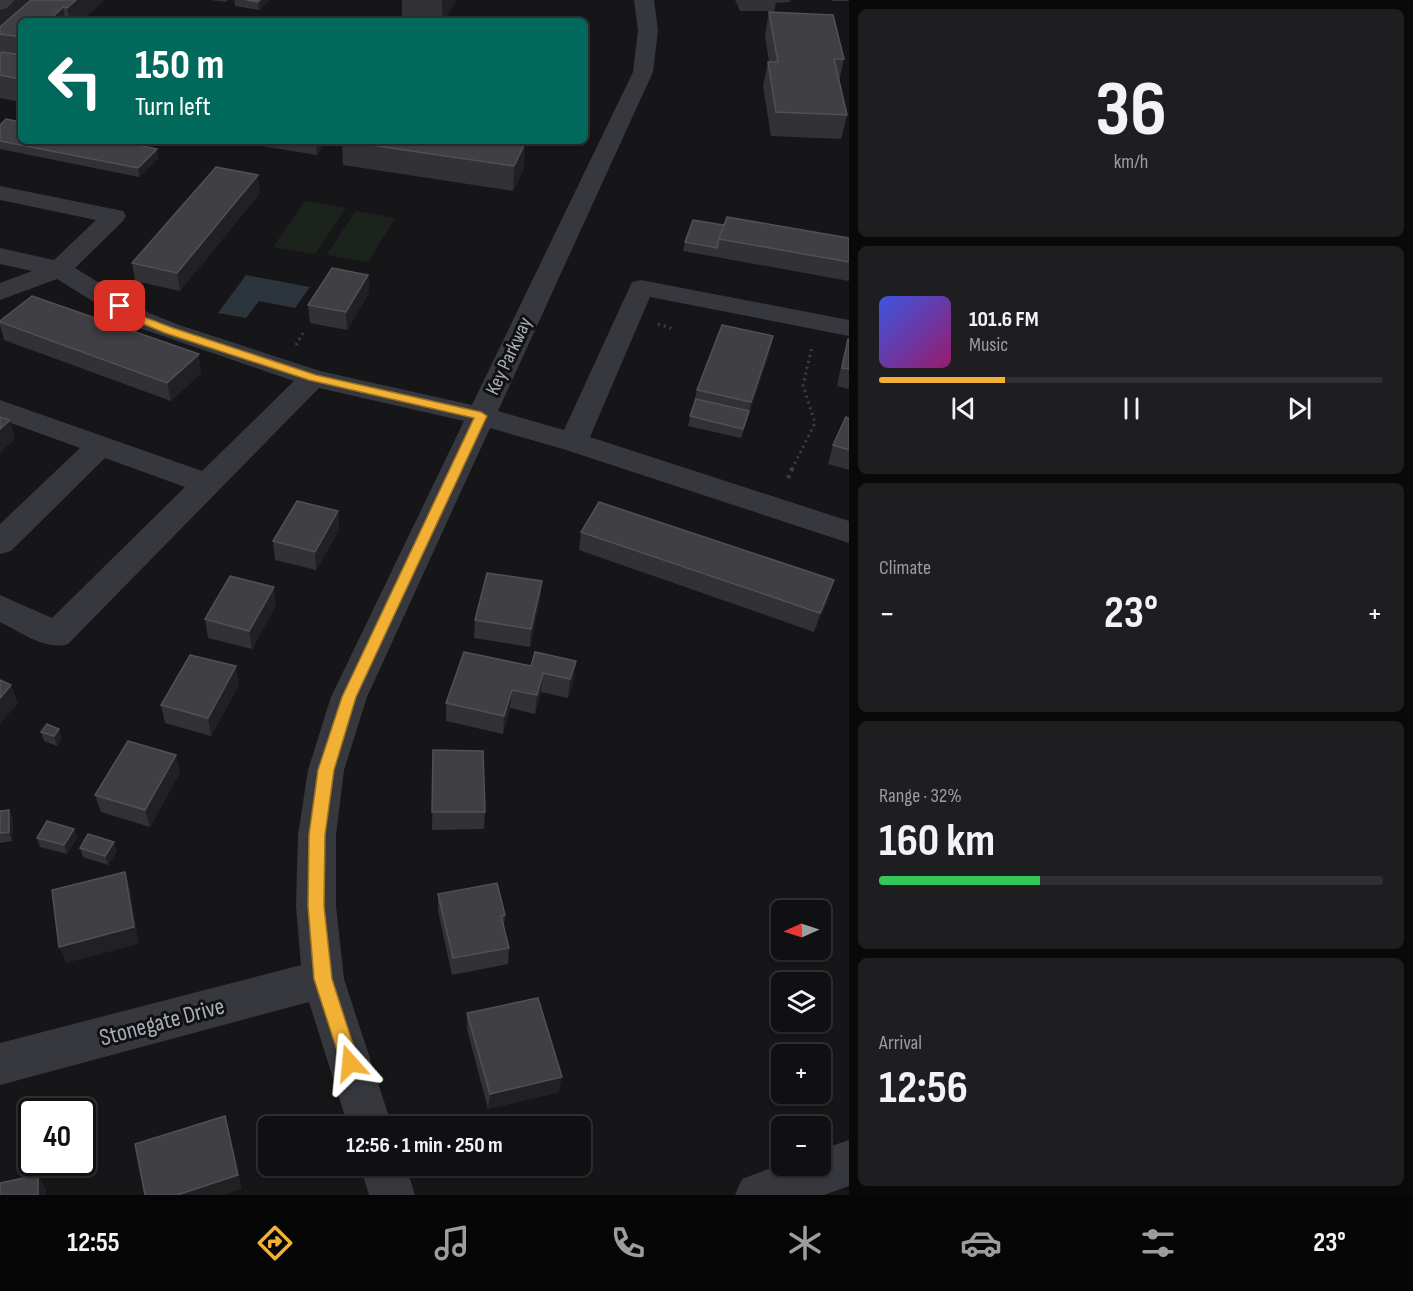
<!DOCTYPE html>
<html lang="en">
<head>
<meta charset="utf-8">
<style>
  :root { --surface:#101012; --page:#1e1e20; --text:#f1f3f6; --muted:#9c9d9f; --line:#303032; --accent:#f2b134 }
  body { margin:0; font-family:"Sofia Sans Condensed",sans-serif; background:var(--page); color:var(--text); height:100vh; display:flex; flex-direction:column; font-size:22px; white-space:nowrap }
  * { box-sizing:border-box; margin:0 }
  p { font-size:20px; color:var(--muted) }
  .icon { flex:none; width:33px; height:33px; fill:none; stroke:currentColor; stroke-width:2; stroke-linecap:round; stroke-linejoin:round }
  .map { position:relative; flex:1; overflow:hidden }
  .panel { display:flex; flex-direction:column; gap:9px; padding:9px; background:#09090a; width:564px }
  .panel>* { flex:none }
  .hud { position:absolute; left:18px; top:18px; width:570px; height:126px; border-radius:9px; box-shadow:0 2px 4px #0004,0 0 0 2px var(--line); background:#00695c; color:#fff; overflow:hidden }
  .needle { width:39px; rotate:267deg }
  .buttons { position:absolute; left:771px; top:900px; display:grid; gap:12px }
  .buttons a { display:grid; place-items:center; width:60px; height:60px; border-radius:9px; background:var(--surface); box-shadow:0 2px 4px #0004,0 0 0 2px var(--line); font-size:30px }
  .speed { position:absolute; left:18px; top:1098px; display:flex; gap:12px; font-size:30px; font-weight:700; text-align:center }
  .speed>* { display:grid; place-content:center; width:78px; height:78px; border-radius:50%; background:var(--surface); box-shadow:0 2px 4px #0004,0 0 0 2px var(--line); line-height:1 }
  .speed .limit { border:3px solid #111; border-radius:9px; background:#fff; color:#111 }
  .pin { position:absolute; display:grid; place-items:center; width:51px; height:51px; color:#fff; margin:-26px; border-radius:12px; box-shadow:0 3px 9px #0006 }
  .me { position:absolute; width:66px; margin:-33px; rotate:342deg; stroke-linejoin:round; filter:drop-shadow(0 0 4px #0008) }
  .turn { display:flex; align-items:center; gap:21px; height:126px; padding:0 18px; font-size:27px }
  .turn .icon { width:78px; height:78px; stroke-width:2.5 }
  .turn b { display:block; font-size:42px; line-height:51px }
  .big { font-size:45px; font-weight:700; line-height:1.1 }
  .panel .widget { flex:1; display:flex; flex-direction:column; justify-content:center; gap:9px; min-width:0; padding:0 21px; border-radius:9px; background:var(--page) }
  .panel .dial { align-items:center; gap:0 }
  .dial b { font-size:78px; line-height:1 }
  .song { display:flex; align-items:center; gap:18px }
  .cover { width:72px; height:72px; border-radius:9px; background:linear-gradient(135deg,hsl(230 70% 55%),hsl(320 70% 35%)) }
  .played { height:6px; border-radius:3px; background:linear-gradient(90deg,var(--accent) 25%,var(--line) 25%) }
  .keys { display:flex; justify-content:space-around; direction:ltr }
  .heat { display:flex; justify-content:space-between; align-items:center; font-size:33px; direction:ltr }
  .charge { height:9px; border-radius:4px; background:linear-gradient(90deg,#34c759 32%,var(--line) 0) }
  .trip { position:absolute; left:258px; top:1116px; width:333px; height:60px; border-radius:9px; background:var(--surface); box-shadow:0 2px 4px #0004,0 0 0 2px var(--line); font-weight:700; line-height:60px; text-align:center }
  .menu { display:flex; height:96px; justify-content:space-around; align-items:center; background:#060607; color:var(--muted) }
  .menu .icon { width:42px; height:42px }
  .menu .selected { color:var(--accent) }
  .menu b { font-size:27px; color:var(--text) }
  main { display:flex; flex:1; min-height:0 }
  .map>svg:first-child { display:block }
  .built { fill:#222225 }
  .green { fill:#1c231d }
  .water { fill:#2c353c }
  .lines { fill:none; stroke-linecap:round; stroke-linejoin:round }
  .path-far1 { stroke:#3d3f44; stroke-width:3; stroke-dasharray:2 4; stroke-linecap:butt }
  .path { stroke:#3d3f44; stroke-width:4; stroke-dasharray:3 4.5; stroke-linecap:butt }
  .minor { fill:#37383d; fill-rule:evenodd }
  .wall { fill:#323236 }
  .shaded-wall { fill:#212124 }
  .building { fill:#3f3f44; stroke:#4f5156; stroke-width:1.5 }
  .route { fill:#f2b134; stroke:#9d7322; stroke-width:1.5 }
  .labels { text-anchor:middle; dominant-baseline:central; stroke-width:6; stroke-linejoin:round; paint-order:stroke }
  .street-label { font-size:20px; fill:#a8adb8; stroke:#111113 }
  .near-street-label { font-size:24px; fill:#a8adb8; stroke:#111113 }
</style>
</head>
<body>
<main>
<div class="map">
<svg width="849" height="1195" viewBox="0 0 849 1195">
  <rect width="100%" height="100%" fill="#161618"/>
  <path class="built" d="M 0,0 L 40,0 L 0,31 Z"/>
  <path class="green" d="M 305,201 L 346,208 L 315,254 L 273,247 Z
    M 356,211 L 395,218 L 368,262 L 326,255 Z"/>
  <path class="water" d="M 246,275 L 310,287 L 295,308 L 259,301 L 246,318 L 218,313 Z"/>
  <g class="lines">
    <path class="path-far1" d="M 658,324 L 674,329
      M 296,345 L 303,333
      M 792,469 L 815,423 L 803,385 L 812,347"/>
    <path class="path" d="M 788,478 L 793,467"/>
    <path class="minor" d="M 0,0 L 15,0 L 7,8 L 0,10 Z
      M 634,0 L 654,0 L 658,30 L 653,72 L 498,411 L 564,430 L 632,282 L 641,280 L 849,320 L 849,336 L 650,297 L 590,437 L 849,521 L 849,543 L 563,449 L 490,428 L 367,697 L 344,770 L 336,835 L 336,906 L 344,979 L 392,1126 L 348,1126 L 309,1002 L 0,1085 L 0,1043 L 301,965 L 296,906 L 298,835 L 308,770 L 331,697 L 464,421 L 319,388 L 68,644 C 45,651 21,632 0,622 L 0,595 L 52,618 L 185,487 L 105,458 L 11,551 L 0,554 L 0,524 L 80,448 L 0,419 L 0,400 L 202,471 L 294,381 L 131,325 L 57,279 L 0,300 L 0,283 L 32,271 L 0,264 L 0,248 L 54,260 L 96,220 L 0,200 L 0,186 L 123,211 L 126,216 L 123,221 L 75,268 L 149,313 L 179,325 L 320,371 L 472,405 L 633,72 L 638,30 Z
      M 849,1140 L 849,1186 L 824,1195 L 735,1195 L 742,1179 L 782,1164 L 820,1166 L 820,1150 Z
      M 360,1166 L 406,1166 L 415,1195 L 369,1195 Z"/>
  </g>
  <path class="wall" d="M 31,0 L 104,0 L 82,21 L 21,21 L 21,102 L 0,98 L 0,34 Z
    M 210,0 L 228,0 L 226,2 Z
    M 234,0 L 269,0 L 259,10 L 235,6 Z
    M 402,0 L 457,0 L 443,21 L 424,21 L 402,18 Z
    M 735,0 L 790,0 L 790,2 L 776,3 L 774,11 L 740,11 Z
    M 832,0 L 849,0 L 849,1 L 832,1 Z
    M 769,12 L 844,59 L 839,81 L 847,115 L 841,139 L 771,136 L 763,86 L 768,62 L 769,62 L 765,35 Z
    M 0,125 L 158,158 L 139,177 L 0,149 Z
    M 231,141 L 327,141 L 317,155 Z
    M 342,141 L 524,168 L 513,191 L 343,165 Z
    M 260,193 L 180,291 L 135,281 L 132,263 Z
    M 724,225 L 849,238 L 849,281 L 683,251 L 685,242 Z
    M 368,275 L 369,293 L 347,330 L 310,323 L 308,305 Z
    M 0,321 L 201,373 L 171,401 L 4,340 L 0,325 Z
    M 773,336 L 769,354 L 741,438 L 688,426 L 697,390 Z
    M 848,339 L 849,339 L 849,389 L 837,386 L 843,357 Z
    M 849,418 L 849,470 L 828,464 L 833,445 Z
    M 338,511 L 339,530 L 316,570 L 275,560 L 273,541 Z
    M 581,532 L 828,599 L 814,632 L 579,550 Z
    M 542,581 L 540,600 L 530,647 L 474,638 L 475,620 Z
    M 276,605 L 252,649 L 208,638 L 205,619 Z
    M 576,661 L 574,679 L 568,698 L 541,692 L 535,714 L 510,708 L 503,734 L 446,721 L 446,703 L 531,666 Z
    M 239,685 L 211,736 L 165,723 L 161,705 Z
    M 41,732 L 62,738 L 57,746 L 44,741 Z
    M 433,750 L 485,812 L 484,829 L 432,830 Z
    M 180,772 L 150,827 L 101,812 L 95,795 Z
    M 0,811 L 13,819 L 12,841 L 0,843 Z
    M 74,829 L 77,838 L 67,854 L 40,847 L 37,838 Z
    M 80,848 L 117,851 L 108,865 L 83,857 Z
    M 438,894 L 505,915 L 504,928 L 509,948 L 508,964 L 452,975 L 438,911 Z
    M 467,1013 L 559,1092 L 488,1109 L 467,1029 Z"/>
  <path class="shaded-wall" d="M 76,0 L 104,0 L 82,21 L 70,21 L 67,8 Z
    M 260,0 L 269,0 L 259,10 L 258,2 Z
    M 442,0 L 457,0 L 443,21 L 442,21 Z
    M 63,7 L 65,21 L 48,21 Z
    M 316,141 L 327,141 L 317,155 Z
    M 525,143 L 524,168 L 513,191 L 514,166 Z
    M 157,149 L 158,158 L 139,177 L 138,168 Z
    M 258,175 L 260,193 L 180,291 L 177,273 Z
    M 368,275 L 369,293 L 347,330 L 346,312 Z
    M 773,336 L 769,354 L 747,421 L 751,402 Z
    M 199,354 L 201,373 L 171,401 L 167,383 Z
    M 10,420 L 15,439 L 0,453 L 0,429 Z
    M 338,511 L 339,530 L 316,570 L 315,552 Z
    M 834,580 L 828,599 L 814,632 L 820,613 Z
    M 542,581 L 540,600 L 530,647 L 531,629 Z
    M 274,587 L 276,605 L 252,649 L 249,631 Z
    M 576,661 L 574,679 L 568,698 L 570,679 Z
    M 236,666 L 239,685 L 211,736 L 208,718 Z
    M 543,673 L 541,692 L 535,714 L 537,695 Z
    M 11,685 L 18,703 L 0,724 L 0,698 Z
    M 512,690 L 510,708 L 503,734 L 504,716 Z
    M 59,729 L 62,738 L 57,746 L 54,736 Z
    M 176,755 L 180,772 L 150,827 L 145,810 Z
    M 9,810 L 13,819 L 12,841 L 9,832 Z
    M 74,829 L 77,838 L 67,854 L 64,845 Z
    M 114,842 L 117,851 L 108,865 L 105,856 Z
    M 125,872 L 130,889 L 139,944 L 66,963 L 59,947 Z
    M 562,1077 L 559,1092 L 488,1109 L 490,1094 Z
    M 225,1116 L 242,1189 L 223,1195 L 177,1195 Z
    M 38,1175 L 46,1189 L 46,1195 L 38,1195 Z"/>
  <path class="building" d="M 31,0 L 76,0 L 67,8 L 63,7 L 48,21 L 21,21 L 21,37 L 0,34 L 0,27 Z
    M 247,0 L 260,0 L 258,2 Z
    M 769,12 L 833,15 L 844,59 L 834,59 L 847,115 L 776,112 L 768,62 L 778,62 Z
    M 2,52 L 21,55 L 21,79 L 0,75 L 0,54 Z
    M 6,119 L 21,122 L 21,141 L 118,141 L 157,149 L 138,168 L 0,141 L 0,125 Z
    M 343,141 L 510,141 L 525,143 L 514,166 Z
    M 216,167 L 258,175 L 177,273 L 132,263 Z
    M 727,217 L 849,238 L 849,262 L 719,239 Z
    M 693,220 L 724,225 L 719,239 L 717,248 L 685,242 Z
    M 332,268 L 368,275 L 346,312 L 308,305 Z
    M 32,296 L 199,354 L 167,383 L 0,322 L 0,321 Z
    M 722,325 L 773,336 L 751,402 L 697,390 Z
    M 848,339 L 849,339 L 849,369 L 842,368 Z
    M 696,399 L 749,411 L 743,429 L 690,416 Z
    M 0,417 L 10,420 L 0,429 Z
    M 846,417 L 849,418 L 849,450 L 833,445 Z
    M 297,501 L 338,511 L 315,552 L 273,541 Z
    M 599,502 L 834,580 L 820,613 L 581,532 Z
    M 487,573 L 542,581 L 531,629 L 475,620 Z
    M 230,576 L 274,587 L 249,631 L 205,619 Z
    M 464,652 L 531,666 L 535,652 L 576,661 L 570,679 L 543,673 L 537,695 L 512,690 L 504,716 L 446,703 Z
    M 190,655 L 236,666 L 208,718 L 161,705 Z
    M 0,680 L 11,685 L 0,698 Z
    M 47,724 L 59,729 L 54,736 L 41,732 Z
    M 128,741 L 176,755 L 145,810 L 95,795 Z
    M 433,750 L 483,751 L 485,812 L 432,812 Z
    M 9,810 L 9,832 L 0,833 L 0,811 Z
    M 47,821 L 74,829 L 64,845 L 37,838 Z
    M 88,834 L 114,842 L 105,856 L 80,848 Z
    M 125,872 L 134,927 L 59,947 L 52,890 Z
    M 497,883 L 505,915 L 501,916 L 509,948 L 453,958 L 438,894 Z
    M 538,998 L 562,1077 L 490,1094 L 467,1013 Z
    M 225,1116 L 238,1175 L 177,1195 L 145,1195 L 135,1144 Z
    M 38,1175 L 38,1195 L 0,1195 L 0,1183 Z"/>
  <path class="route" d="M 116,304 L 124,304 L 144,317 L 173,328 L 316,375 L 481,412 L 487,416 L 356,697 L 334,770 L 325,835 L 324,906 L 332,979 L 359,1063 L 356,1069 L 350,1072 L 344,1069 L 341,1063 L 314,979 L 308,906 L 309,835 L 318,770 L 342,697 L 474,418 L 309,380 L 165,333 L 136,321 L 116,309 Z"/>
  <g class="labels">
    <g class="street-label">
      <text transform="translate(509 356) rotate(-65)">Key Parkway</text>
    </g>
    <g class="near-street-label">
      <text transform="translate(162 1022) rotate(-15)">Stonegate Drive</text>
    </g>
  </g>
</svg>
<div class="buttons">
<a><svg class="needle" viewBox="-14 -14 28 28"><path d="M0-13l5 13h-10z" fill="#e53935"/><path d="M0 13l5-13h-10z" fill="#9c9d9f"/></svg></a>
<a><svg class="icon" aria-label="layers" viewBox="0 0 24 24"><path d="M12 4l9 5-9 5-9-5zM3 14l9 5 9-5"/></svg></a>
<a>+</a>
<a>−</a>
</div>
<div class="speed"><div class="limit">40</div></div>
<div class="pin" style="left:120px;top:306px;background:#d93025"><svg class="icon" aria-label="arrive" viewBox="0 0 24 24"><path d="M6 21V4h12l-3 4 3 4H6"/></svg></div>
<svg class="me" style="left:350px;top:1063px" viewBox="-20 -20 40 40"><path d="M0-17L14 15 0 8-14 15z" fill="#f2b134" stroke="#fff" stroke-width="4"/></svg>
<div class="trip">12:56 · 1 min · 250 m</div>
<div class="hud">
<div class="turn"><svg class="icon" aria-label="left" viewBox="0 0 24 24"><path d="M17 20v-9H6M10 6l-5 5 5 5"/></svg><div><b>150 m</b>Turn left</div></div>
</div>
</div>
<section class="panel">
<div class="widget dial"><b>36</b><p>km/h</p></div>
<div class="widget">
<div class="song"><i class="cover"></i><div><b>101.6 FM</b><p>Music</p></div></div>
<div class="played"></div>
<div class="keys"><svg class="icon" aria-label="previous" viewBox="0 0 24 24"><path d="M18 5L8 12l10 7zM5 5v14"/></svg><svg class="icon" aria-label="pause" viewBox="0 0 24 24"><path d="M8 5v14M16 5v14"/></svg><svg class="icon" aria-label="next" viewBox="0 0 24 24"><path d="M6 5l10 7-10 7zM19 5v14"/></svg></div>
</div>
<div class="widget"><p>Climate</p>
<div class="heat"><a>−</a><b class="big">23°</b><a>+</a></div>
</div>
<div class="widget"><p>Range · 32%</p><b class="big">160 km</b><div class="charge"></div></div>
<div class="widget"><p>Arrival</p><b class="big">12:56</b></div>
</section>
</main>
<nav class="menu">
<b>12:55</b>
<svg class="icon selected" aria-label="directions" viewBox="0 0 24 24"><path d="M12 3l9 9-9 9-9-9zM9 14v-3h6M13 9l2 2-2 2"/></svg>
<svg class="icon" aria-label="music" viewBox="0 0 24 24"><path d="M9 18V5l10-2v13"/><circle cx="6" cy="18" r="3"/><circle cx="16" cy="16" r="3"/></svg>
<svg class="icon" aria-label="phone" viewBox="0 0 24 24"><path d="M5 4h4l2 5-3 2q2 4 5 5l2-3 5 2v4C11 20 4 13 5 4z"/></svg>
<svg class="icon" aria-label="climate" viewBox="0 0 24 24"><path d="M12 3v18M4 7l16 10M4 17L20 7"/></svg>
<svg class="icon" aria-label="car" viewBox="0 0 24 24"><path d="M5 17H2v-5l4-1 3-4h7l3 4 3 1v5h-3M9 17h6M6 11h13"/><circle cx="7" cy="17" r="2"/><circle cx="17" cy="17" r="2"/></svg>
<svg class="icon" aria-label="filters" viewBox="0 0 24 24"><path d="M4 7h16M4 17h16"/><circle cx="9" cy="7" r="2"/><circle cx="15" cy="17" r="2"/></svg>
<b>23°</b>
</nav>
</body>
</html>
